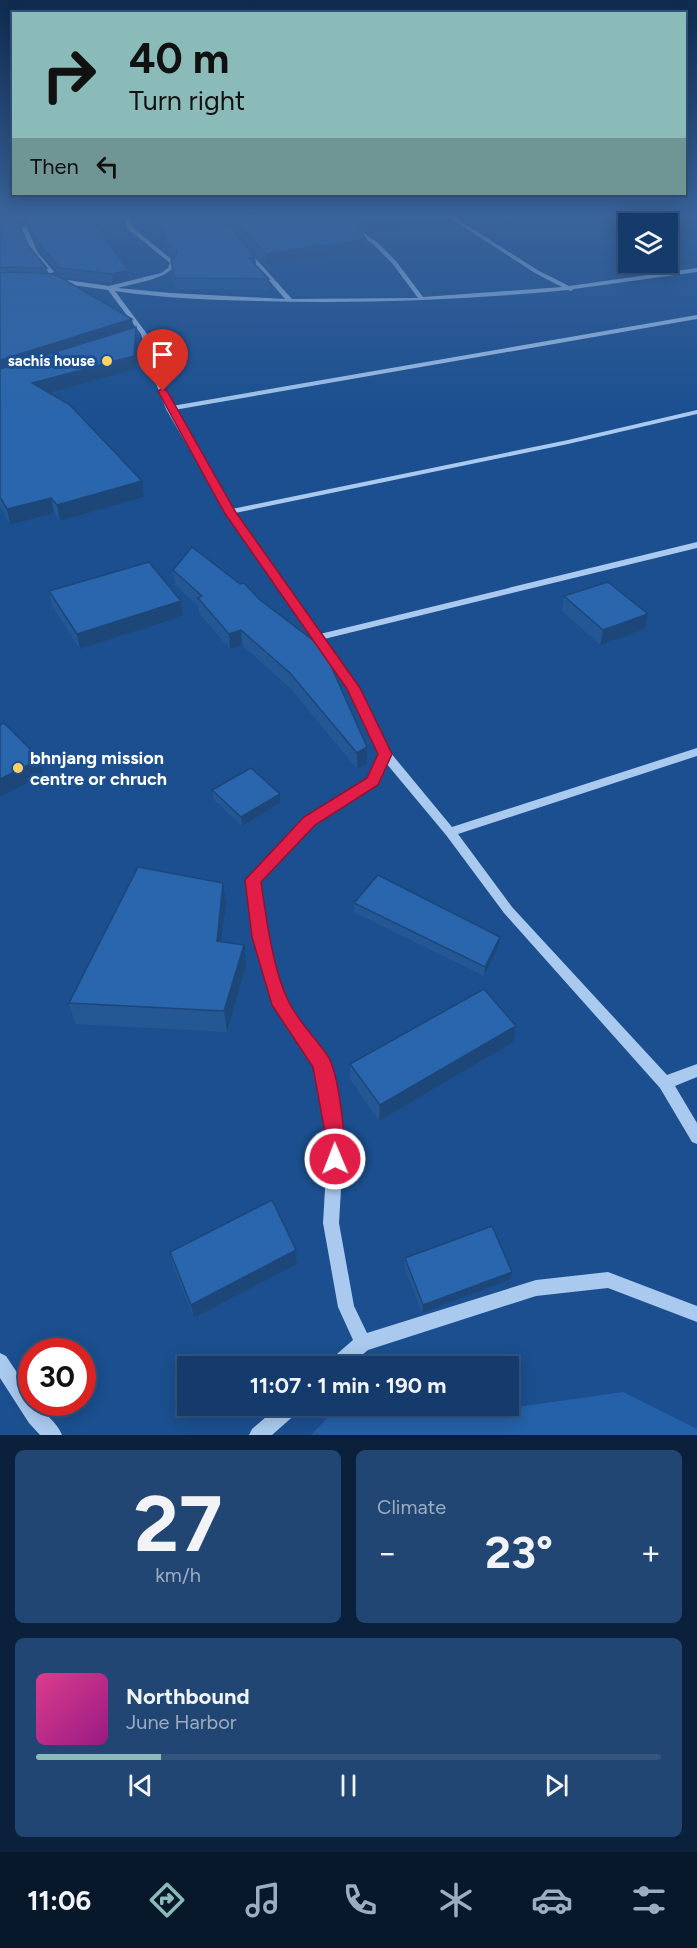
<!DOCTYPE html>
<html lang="en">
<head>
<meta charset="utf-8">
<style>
  :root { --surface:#143b6b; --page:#214673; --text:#f1f3f6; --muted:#9dadc1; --line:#33557e; --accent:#8bbbb9 }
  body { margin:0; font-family:Figtree,sans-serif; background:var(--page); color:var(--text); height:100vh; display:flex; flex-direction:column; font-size:22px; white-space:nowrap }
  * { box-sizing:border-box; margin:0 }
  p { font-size:20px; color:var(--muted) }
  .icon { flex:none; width:33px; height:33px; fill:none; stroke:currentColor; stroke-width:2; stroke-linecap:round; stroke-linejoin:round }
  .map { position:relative; height:1435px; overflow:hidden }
  .sheet { display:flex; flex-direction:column; gap:15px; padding:15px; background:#0b203b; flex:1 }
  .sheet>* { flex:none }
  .banner { position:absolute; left:12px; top:12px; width:674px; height:183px; border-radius:0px; box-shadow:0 3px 15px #0003,0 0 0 2px var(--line); background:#8bbbb9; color:#111; overflow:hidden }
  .controls { position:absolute; left:618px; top:213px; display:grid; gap:12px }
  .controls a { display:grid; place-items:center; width:60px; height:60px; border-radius:0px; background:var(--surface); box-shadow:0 3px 15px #0003,0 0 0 2px var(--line); font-size:30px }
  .speed { position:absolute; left:18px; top:1338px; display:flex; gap:12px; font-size:30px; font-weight:700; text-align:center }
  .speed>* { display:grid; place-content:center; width:78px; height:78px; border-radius:50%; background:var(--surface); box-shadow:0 3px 15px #0003,0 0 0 2px var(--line); line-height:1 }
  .speed .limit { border:9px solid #d22; background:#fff; color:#111 }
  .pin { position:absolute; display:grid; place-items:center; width:51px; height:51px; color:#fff; margin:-62px -26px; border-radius:50% 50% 50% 0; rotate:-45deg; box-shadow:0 0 6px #0007 }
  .pin .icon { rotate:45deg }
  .me { position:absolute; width:66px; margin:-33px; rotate:359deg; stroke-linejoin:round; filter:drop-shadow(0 0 4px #0008) }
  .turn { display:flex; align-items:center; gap:21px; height:126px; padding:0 18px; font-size:27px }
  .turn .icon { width:78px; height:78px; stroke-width:2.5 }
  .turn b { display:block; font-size:42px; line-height:51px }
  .then { display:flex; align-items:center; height:57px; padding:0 18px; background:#0003; gap:12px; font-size:22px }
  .big { font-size:45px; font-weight:700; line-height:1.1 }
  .sheet .widget { flex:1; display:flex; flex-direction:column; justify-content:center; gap:9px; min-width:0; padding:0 21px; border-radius:9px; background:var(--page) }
  .sheet .dial { align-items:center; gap:0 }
  .dial b { font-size:78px; line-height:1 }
  .song { display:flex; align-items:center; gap:18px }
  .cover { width:72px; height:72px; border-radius:9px; background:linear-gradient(135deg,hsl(330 70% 55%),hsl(310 70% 35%)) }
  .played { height:6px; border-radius:3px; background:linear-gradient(90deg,var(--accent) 20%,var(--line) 20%) }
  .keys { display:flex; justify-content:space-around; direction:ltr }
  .heat { display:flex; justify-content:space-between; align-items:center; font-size:33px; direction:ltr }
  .sheet .tiles { flex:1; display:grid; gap:15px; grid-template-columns:1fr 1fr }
  .widget:last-child { grid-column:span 2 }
  .trip { position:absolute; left:177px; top:1356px; width:342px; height:60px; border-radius:0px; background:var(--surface); box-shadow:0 3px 15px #0003,0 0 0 2px var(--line); font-weight:700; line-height:60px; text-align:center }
  .tabs { display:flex; height:96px; justify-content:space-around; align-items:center; background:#08182b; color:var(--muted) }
  .tabs .icon { width:42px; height:42px }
  .tabs .active { color:var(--accent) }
  .tabs b { font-size:27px; color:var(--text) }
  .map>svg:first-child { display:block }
  .green { fill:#2461a8 }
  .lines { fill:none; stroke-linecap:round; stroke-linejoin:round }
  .path { stroke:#a9c9ee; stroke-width:2; stroke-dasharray:1.5 2; stroke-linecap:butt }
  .minor { fill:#a9c9ee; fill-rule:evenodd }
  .wall { fill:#245895; fill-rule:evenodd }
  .shaded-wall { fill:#1d4779 }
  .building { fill:#2a66ad; stroke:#1d4779; stroke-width:1.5 }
  .route { fill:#e11d48; stroke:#92132f; stroke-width:1.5 }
  .poi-dot { fill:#ffd166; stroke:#1b4f8f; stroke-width:2 }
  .labels { text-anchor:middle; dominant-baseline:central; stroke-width:6; stroke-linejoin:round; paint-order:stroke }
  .far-poi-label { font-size:15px; font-weight:bold; fill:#fff; stroke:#1b4f8f; text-anchor:end }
  .poi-label { font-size:18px; font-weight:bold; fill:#fff; stroke:#1b4f8f; text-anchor:start }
</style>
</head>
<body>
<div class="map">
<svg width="697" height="1435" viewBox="0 0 697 1435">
  <rect width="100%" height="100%" fill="#1b4f8f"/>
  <path class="green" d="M 623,1392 L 697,1429 L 697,1435 L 311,1435 L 339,1406 L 488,1406 L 502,1409 Z"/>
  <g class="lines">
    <path class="path" d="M 613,214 L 632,224"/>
    <path class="minor" d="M 124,214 L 129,214 L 132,227 L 176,263 C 170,279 134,283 118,288 L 171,293 L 285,299 L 244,251 L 246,248 L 292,299 L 418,298 L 392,263 L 373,244 L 330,214 L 335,214 L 377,242 L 396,261 L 423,297 L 562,287 L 535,273 L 444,214 L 449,214 L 539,271 L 569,286 L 697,268 L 697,272 L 574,289 L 571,291 L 568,290 C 464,300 361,304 257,301 C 209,300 162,298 115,291 L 147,334 L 158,373 L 172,406 L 697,315 L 697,319 L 174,410 L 232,509 L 568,440 L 697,410 L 697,414 L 568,444 L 235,513 L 320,634 L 697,542 L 697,548 L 324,639 L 358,688 L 390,752 L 452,827 L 697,748 L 697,756 L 458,834 L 512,907 L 667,1075 L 697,1064 L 697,1077 L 675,1086 L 697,1123 L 697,1144 L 692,1142 L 660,1088 L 504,913 L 446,835 L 386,763 L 377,784 L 314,824 L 259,881 L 267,937 L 286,1003 L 329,1064 L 344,1138 L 339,1223 L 354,1306 L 367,1333 L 536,1280 L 608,1272 L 697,1306 L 697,1322 L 608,1288 L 536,1296 L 368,1350 L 349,1366 L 327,1366 L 330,1360 L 353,1340 L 338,1307 L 323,1223 L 328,1138 L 315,1066 L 273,1005 L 255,937 L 247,880 L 306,818 L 368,779 L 380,754 L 348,688 L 226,512 L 166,409 L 152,373 L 141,334 L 108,290 L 51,282 L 51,280 L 54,279 L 32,253 L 21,227 L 26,226 L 38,253 L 60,279 L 109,286 L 161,273 L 168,268 L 170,263 L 128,229 Z
      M 207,214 L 212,214 L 226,226 L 221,227 Z
      M 0,1353 L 6,1356 L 32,1395 L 32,1402 L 36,1402 C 44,1414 57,1422 62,1435 L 40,1435 L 29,1423 L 0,1378 Z
      M 279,1406 L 301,1406 L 298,1412 L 272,1435 L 249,1435 L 252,1429 Z"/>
  </g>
  <path class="wall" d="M 0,214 L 89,214 L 129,279 L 113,283 L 64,277 L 64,280 L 132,319 L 133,328 L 136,327 L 137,341 L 136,369 L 50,393 L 144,497 L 60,521 L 54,513 L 10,525 L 0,506 ZM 25,223 L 40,252 L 58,273 L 48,273 L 47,268 L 28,245 L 20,227 Z
    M 159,214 L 209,214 L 255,257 L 256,265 L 269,279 L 270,290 L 176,289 L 172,272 L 171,261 L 173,258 L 168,253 Z
    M 351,214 L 451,214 L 451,221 L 365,231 L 358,226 L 366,239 L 366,250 L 266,266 L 230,226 L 229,215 L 352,221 Z
    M 453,214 L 510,214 L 462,220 Z
    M 192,547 L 367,763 L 357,769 L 291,689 L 242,645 L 230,649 L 199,613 L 199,607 L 175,585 L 173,570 Z
    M 49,591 L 181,601 L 183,616 L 80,649 L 52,606 Z
    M 564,596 L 648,614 L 645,629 L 600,645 L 562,611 Z
    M 212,790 L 280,794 L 280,803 L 242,826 L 213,799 Z
    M 354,903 L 500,937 L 499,945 L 484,976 L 354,912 Z
    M 226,904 L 222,941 L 246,966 L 227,1032 L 75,1024 L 69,1003 Z
    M 516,1026 L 514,1042 L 379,1121 L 350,1079 L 350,1064 Z
    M 296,1250 L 297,1264 L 194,1318 L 173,1266 L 170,1252 Z
    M 405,1258 L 511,1279 L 422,1313 L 404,1265 Z"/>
  <path class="shaded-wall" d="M 429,214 L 451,214 L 451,221 L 365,231 L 365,221 Z
    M 462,214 L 510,214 L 462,220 Z
    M 24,215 L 25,223 L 19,228 L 17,220 Z
    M 366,239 L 366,250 L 266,266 L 266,254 Z
    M 255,257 L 256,267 L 249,258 Z
    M 128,270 L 129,279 L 113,283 L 112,274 Z
    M 132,319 L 134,333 L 0,375 L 0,360 Z
    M 136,327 L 137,341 L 136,369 L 35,397 L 32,383 Z
    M 142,481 L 144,497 L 60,521 L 57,505 Z
    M 51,498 L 54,513 L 10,525 L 7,509 Z
    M 181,601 L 183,616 L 80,649 L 77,634 Z
    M 648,614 L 645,629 L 600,645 L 603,630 Z
    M 241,630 L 242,645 L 230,649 L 229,634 Z
    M 367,747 L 367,763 L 357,769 L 357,753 Z
    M 40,759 L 44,774 L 0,797 L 0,779 Z
    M 280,794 L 280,803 L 242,826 L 241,817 Z
    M 223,883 L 226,904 L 219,962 L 217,941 Z
    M 500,937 L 499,945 L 484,976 L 485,967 Z
    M 244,945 L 246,966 L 227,1032 L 224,1011 Z
    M 516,1026 L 514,1042 L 379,1121 L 380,1105 Z
    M 296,1250 L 297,1264 L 194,1318 L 191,1305 Z
    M 512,1272 L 511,1279 L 422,1313 L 423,1305 Z"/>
  <path class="building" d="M 0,214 L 89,214 L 128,270 L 112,274 L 60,268 L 38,243 L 24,215 L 17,220 L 28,245 L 47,268 L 0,267 Z
    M 159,214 L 209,214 L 214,218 L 218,218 L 233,230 L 255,257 L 249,258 L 269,279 L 175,278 L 171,261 L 177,252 L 166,243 Z
    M 237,214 L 342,214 L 355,223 L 366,239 L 266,254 L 229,215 Z
    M 354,214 L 429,214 L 365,221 Z
    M 9,272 L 63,274 L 53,273 L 132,319 L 0,360 L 0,273 L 13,272 Z
    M 136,327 L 134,356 L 32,383 L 70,405 L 142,481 L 57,505 L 51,498 L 7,509 L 0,497 L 0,369 Z
    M 192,547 L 240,584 L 244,583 L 259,599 L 323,648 L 367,747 L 357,753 L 290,673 L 241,630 L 229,634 L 198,598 L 202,596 L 173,570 Z
    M 149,562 L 181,601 L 77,634 L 49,591 Z
    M 608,582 L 648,614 L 603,630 L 564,596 Z
    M 4,723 L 40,759 L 0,779 L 0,725 Z
    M 251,768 L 280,794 L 241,817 L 212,790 Z
    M 138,867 L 223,883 L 217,941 L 244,945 L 224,1011 L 69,1003 Z
    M 378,875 L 500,937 L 485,967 L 354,903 Z
    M 484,989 L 516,1026 L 380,1105 L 350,1064 Z
    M 272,1200 L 296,1250 L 191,1305 L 170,1252 Z
    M 492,1226 L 512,1272 L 423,1305 L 405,1258 Z"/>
  <linearGradient id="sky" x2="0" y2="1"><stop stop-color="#0f2b4f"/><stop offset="0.52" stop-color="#39639b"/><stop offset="1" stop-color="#39639b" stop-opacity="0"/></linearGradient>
  <rect width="697" height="415" fill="url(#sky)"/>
  <path class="route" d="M 163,388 L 167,391 L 235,511 L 360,688 L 392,754 L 378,785 L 315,825 L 261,882 C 266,917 273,971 289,1002 C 299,1023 317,1039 329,1058 C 338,1075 349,1148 342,1166 L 335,1169 L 328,1166 L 325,1159 L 326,1138 L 313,1067 L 272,1005 L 252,937 L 245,880 L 304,817 L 367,778 L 378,754 L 347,689 L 224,512 L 158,391 Z"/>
  <g class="poi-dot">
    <circle cx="107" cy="361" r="6"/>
    <circle cx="18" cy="768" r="6"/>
  </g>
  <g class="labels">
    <g class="far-poi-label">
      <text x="95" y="361">sachis house</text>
    </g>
    <g class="poi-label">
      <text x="30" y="758">bhnjang mission<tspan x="30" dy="21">centre or chruch</tspan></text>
    </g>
  </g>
</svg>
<div class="controls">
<a><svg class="icon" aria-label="layers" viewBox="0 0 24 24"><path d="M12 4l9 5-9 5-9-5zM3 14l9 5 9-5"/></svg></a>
</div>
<div class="speed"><div class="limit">30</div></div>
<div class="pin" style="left:163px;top:391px;background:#d93025"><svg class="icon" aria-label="arrive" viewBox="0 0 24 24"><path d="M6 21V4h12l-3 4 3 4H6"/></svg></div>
<svg class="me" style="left:335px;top:1159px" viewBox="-20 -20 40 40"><circle r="17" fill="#e11d48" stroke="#fff" stroke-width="3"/><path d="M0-11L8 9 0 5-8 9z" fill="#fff"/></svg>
<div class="trip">11:07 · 1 min · 190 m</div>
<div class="banner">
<div class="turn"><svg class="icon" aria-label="right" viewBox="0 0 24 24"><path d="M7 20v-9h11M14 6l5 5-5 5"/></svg><div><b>40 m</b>Turn right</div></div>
<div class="then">Then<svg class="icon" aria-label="left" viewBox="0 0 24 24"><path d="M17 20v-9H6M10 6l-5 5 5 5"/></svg></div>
</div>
</div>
<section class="sheet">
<div class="tiles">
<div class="widget dial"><b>27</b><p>km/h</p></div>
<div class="widget"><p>Climate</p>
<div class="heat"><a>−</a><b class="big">23°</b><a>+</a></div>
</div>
<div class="widget">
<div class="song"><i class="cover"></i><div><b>Northbound</b><p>June Harbor</p></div></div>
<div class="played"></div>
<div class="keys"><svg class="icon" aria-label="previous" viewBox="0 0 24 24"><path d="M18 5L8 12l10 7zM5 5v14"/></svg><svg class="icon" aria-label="pause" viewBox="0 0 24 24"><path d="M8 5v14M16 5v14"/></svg><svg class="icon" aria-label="next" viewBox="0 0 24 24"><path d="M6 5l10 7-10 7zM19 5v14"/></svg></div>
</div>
</div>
</section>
<nav class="tabs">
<b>11:06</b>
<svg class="icon active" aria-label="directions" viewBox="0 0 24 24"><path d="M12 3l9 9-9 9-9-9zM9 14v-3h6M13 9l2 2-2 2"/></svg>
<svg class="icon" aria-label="music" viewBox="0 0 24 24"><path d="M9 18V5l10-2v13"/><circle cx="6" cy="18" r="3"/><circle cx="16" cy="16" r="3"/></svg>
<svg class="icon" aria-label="phone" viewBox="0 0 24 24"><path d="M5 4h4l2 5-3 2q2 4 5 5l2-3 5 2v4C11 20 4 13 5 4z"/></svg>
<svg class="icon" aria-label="climate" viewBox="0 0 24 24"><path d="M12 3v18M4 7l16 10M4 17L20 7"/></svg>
<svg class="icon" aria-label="car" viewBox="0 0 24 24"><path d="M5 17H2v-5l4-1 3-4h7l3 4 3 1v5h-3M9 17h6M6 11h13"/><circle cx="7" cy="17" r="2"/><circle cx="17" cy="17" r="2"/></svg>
<svg class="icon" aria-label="filters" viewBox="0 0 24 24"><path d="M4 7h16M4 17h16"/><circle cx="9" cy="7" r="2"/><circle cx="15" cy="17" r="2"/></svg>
</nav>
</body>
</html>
